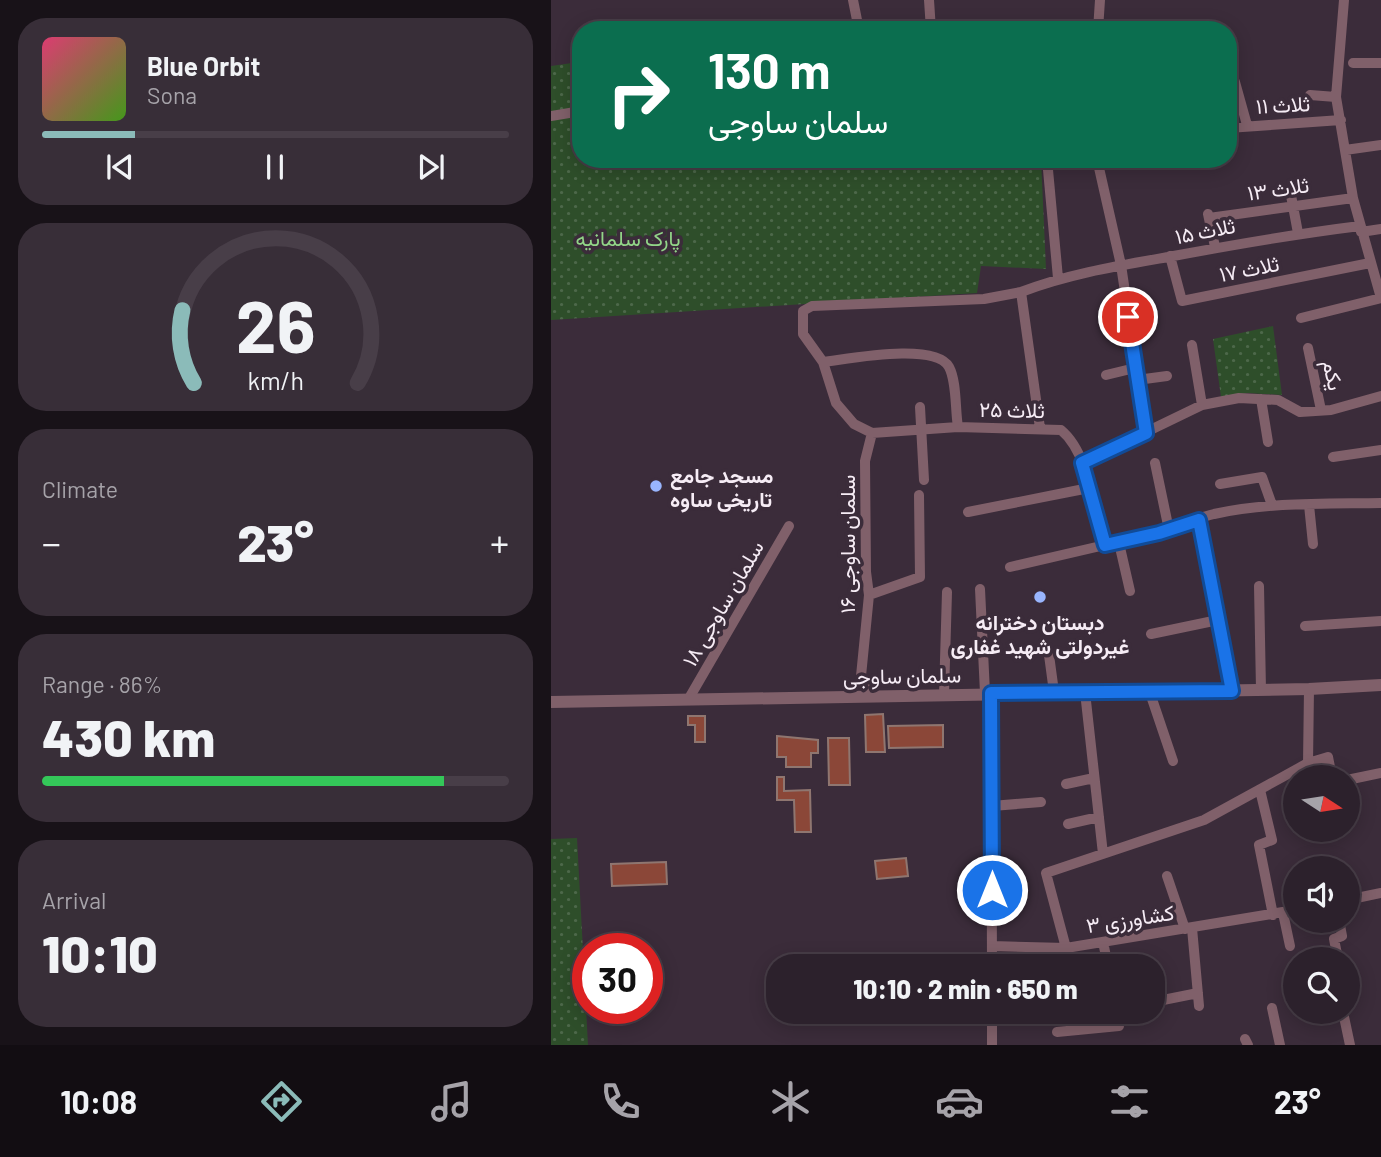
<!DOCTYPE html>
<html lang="en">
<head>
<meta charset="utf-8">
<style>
  :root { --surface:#2c212c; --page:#382e38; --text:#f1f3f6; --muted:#a6a3a9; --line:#483e48; --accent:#8bbbb9 }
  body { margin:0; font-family:Barlow,Vazirmatn,sans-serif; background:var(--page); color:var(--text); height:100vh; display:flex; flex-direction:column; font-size:26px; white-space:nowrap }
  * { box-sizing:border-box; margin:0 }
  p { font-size:23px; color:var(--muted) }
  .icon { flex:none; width:38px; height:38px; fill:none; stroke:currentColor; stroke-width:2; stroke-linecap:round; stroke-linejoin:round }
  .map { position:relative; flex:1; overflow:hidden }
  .sheet { display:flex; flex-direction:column; gap:18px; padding:18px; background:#181218; width:551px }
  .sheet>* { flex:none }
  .banner { position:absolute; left:21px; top:21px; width:665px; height:147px; border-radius:28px; box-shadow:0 4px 18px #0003,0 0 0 2px var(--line); background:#0b6e4f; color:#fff; overflow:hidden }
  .needle { width:46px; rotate:102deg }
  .controls { position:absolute; left:732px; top:765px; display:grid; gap:14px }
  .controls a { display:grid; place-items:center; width:77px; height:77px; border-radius:50%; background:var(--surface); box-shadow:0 4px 18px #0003,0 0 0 2px var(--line); font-size:35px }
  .speed { position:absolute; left:21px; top:933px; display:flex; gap:14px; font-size:35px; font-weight:700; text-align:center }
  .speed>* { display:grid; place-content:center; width:91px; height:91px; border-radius:50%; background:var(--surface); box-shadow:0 4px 18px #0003,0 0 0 2px var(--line); line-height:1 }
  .speed .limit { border:10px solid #d22; background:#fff; color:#111 }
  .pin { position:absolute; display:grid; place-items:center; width:60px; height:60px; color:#fff; margin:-30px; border:4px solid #fff; border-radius:50%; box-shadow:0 2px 7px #0007 }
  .me { position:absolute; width:77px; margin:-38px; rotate:0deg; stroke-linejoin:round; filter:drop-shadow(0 0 5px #0008) }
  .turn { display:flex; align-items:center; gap:24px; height:147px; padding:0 21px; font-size:32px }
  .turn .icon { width:91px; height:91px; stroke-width:2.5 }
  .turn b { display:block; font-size:49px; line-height:60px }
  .big { font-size:52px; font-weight:800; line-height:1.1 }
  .sheet .tile { flex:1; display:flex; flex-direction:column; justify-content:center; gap:10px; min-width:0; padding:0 24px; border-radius:28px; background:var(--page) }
  .sheet .dial { align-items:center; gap:0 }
  .dial svg { height:182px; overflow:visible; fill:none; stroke:var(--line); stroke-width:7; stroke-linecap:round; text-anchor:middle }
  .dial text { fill:var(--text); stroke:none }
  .song { display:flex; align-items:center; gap:21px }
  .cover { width:84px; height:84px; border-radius:10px; background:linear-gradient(135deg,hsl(340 70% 55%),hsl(100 70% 35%)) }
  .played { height:7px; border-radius:4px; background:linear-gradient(90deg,var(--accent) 20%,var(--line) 20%) }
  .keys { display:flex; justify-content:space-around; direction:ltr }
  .heat { display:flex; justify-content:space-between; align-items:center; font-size:38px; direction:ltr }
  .charge { height:10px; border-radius:5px; background:linear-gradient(90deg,#34c759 86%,var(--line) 0) }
  .trip { position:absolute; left:215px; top:954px; width:399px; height:70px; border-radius:28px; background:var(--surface); box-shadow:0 4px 18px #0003,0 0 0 2px var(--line); font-weight:800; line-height:70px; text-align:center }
  .menu { display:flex; height:112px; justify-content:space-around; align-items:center; background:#120d12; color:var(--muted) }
  .menu .icon { width:49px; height:49px }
  .menu .on { color:var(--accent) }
  .menu b { font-size:32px; color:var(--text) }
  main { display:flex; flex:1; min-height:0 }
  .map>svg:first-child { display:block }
  .green { fill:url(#green-dots) }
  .building { fill:#8b4738; stroke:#8f7670; stroke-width:2 }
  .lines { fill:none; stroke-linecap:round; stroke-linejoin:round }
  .minor { stroke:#80606a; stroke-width:10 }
  .tertiary { stroke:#80606a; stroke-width:12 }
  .route-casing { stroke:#114b97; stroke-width:18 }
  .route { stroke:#1a73e8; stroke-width:12 }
  .poi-dot { fill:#99b5fd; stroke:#3b2c3a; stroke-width:2.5 }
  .labels { text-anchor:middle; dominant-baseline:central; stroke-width:7; stroke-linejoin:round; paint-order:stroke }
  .street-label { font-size:21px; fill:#f6ecf5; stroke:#3b2c3a }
  .park-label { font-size:21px; fill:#92d688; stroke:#3b2c3a }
  .poi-label { font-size:21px; font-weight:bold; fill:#f6ecf5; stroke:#3b2c3a; text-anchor:start }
</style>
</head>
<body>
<main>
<section class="sheet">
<div class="tile">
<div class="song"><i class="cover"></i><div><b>Blue Orbit</b><p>Sona</p></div></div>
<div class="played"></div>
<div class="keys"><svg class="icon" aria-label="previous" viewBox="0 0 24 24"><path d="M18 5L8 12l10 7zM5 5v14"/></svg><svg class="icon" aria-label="pause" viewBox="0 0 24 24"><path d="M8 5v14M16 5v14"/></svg><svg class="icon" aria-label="next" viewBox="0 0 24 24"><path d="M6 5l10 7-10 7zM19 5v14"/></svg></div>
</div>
<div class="tile dial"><svg viewBox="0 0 100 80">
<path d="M14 69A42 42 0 1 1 86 69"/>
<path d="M14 69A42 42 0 0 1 9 37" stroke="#8bbbb9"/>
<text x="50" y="56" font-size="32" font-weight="700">26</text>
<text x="50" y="72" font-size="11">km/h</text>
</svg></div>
<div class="tile"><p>Climate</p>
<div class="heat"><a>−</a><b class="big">23°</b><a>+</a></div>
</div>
<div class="tile"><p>Range · 86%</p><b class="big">430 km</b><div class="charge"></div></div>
<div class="tile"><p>Arrival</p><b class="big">10:10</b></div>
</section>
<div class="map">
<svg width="830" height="1045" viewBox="0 0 830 1045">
  <defs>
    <pattern id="green-dots" width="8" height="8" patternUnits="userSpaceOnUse" patternTransform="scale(1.75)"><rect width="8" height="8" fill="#2e4e2a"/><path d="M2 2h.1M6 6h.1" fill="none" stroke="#4d684a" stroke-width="1.8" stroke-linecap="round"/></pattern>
  </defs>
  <rect width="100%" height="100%" fill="#3b2c3a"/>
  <path class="green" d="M 28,62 L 30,159 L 490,159 L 495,269 L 430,266 L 426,293 L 0,320 L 0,66 Z
    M 722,326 L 731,395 L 697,393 L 670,397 L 662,339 Z
    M 26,838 L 37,1045 L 0,1045 L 0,839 Z"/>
  <path class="building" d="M 332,714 L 334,752 L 315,752 L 314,715 Z
    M 137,716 L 154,716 L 154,742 L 144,742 L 144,725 L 137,725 Z
    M 392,725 L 392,747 L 338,748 L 337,726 Z
    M 226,736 L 267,740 L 267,753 L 260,753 L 260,767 L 235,767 L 235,757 L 226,757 Z
    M 277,738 L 298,738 L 299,785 L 278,785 Z
    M 226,777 L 233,777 L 233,791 L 259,790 L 260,832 L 244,832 L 243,800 L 226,800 Z
    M 355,858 L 357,876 L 326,879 L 324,861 Z
    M 115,862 L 116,884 L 61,886 L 60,864 Z"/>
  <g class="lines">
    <path class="minor" d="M 302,0 L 308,30
      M 378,0 L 380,30
      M 793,0 L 785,97 L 802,198 L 830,298
      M 547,30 L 549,0
      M 802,63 L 830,63
      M 677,82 L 684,82 L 696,125
      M 759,95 L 785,97
      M 0,116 L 30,111
      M 677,128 L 790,120
      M 794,150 L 830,145
      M 496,159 L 507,278
      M 546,159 L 570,265 L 595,433
      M 739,190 L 747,233
      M 657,214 L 664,247
      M 658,218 L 802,198
      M 810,232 L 830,229
      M 619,256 L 631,301 L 819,263
      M 470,292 C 517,274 566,266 617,257 C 681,245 744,234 809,226
      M 750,318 L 830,298
      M 641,345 L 651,405
      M 757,348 L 770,410
      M 272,362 C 298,359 384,342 398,367 C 406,382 404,410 407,427 L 510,430 C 538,453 543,510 554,545 C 593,540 626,523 663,514 C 718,502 774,504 830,503
      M 555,375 L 584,368
      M 586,380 L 616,376
      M 710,399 L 717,442
      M 369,407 L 373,480
      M 407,427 L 321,433 L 303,424 L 285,403 L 272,362 L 252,334 L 252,311 L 261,306 L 433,299 L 470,292 L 489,428
      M 782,457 L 830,450
      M 531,463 L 651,405 L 688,398 L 727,400 L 749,412 L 780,410 L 830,396
      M 604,463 L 618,530
      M 669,484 L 711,477 L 721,505
      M 758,505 L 762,544
      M 417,512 L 538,488
      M 648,520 L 681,691
      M 568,543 L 579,591
      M 459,567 L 554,545
      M 708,586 L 710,690
      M 429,589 L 434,693
      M 318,595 L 369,577 L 368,495
      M 754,626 L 830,621
      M 600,634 L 667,620
      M 498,655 L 503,692
      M 598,690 L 622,761
      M 534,692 L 552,854
      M 440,693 L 441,966
      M 393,694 L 396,592
      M 320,695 L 310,676 L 318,595 L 315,572 L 314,461 L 321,433
      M 137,700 L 238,526
      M 757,763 L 758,689
      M 796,780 L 830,773
      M 515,784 L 543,778
      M 709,790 L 721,840 L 708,845 L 722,915
      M 441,806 L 490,802
      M 517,824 L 548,817
      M 616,876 L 634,929
      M 796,900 L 830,893
      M 732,913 L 739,946
      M 641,928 L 648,1006
      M 552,942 L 557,966
      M 441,946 L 515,948 L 744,910
      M 515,948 L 495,873 L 653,820 L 757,763 L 777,757 L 781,777
      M 787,959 L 783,939 L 791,936 L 788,920
      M 509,966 L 509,948
      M 607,1001 L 647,993
      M 721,1008 L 729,1045
      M 441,1012 L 441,1045
      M 792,1012 L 799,1045
      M 506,1032 L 568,1026 L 566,1012
      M 694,1039 L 697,1045"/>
    <path class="tertiary" d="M 0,702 L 758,689 L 830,685"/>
  </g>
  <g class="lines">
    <defs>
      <path id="route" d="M 441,890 L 440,693 L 681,691 L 648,520 L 608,533 L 554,545 L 531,463 L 595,433 L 577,317"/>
    </defs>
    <use href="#route" class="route-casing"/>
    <use href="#route" class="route"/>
  </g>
  <g class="poi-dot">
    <circle cx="105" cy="486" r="7"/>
    <circle cx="489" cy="597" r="7"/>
  </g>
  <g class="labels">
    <g class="street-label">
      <text transform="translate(732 104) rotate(-3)">ثلاث ۱۱</text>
      <text transform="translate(727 188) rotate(-8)">ثلاث ۱۳</text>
      <text transform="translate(654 230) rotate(-11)">ثلاث ۱۵</text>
      <text transform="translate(698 268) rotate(-11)">ثلاث ۱۷</text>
      <text transform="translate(783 375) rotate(78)">یکم</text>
      <text transform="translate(461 409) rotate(1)">ثلاث ۲۵</text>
      <text transform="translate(295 544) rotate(-90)">سلمان ساوجی ۱۶</text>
      <text transform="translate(171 603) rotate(-60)">سلمان ساوجی ۱۸</text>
      <text transform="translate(351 675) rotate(-1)">سلمان ساوجی</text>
      <text transform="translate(579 918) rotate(-9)">کشاورزی ۳</text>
    </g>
    <g class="park-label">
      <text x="77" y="237">پارک سلمانیه</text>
    </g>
    <g class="poi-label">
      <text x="119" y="474">مسجد جامع<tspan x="119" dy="24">تاریخی ساوه</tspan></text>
      <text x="489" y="621" text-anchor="middle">دبستان دخترانه<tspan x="489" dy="24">غیردولتی شهید غفاری</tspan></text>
    </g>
  </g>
</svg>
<div class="controls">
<a><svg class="needle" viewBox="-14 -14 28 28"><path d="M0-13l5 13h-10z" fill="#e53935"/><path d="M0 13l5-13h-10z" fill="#a6a3a9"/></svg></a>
<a><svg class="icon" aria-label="sound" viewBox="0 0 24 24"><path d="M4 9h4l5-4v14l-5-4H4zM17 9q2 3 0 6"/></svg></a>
<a><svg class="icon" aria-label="search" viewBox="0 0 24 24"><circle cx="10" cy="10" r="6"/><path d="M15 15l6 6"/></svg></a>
</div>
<div class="speed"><div class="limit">30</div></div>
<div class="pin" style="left:577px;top:317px;background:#d93025"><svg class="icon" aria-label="arrive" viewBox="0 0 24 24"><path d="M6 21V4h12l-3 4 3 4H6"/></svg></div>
<svg class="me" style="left:441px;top:890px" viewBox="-20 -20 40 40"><circle r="17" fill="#1a73e8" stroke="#fff" stroke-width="3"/><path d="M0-11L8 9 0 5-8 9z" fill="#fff"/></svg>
<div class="trip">10:10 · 2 min · 650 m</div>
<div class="banner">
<div class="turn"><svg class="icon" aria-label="right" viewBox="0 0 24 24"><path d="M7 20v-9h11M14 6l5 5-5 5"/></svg><div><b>130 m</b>سلمان ساوجی</div></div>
</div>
</div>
</main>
<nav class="menu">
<b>10:08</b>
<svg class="icon on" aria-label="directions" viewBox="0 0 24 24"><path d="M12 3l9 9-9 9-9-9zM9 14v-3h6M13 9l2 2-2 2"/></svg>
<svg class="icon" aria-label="music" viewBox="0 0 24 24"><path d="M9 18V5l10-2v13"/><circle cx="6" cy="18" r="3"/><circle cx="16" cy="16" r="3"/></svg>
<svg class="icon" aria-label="phone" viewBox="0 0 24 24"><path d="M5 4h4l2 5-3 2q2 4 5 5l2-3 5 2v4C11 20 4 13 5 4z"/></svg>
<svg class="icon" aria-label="climate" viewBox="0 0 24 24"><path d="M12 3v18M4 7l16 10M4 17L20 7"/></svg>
<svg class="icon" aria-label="car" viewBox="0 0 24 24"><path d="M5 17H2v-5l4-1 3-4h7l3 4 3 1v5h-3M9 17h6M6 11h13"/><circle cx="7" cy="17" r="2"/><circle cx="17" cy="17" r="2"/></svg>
<svg class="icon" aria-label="filters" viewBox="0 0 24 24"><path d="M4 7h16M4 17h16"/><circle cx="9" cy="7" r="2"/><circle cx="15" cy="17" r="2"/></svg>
<b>23°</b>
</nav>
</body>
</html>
